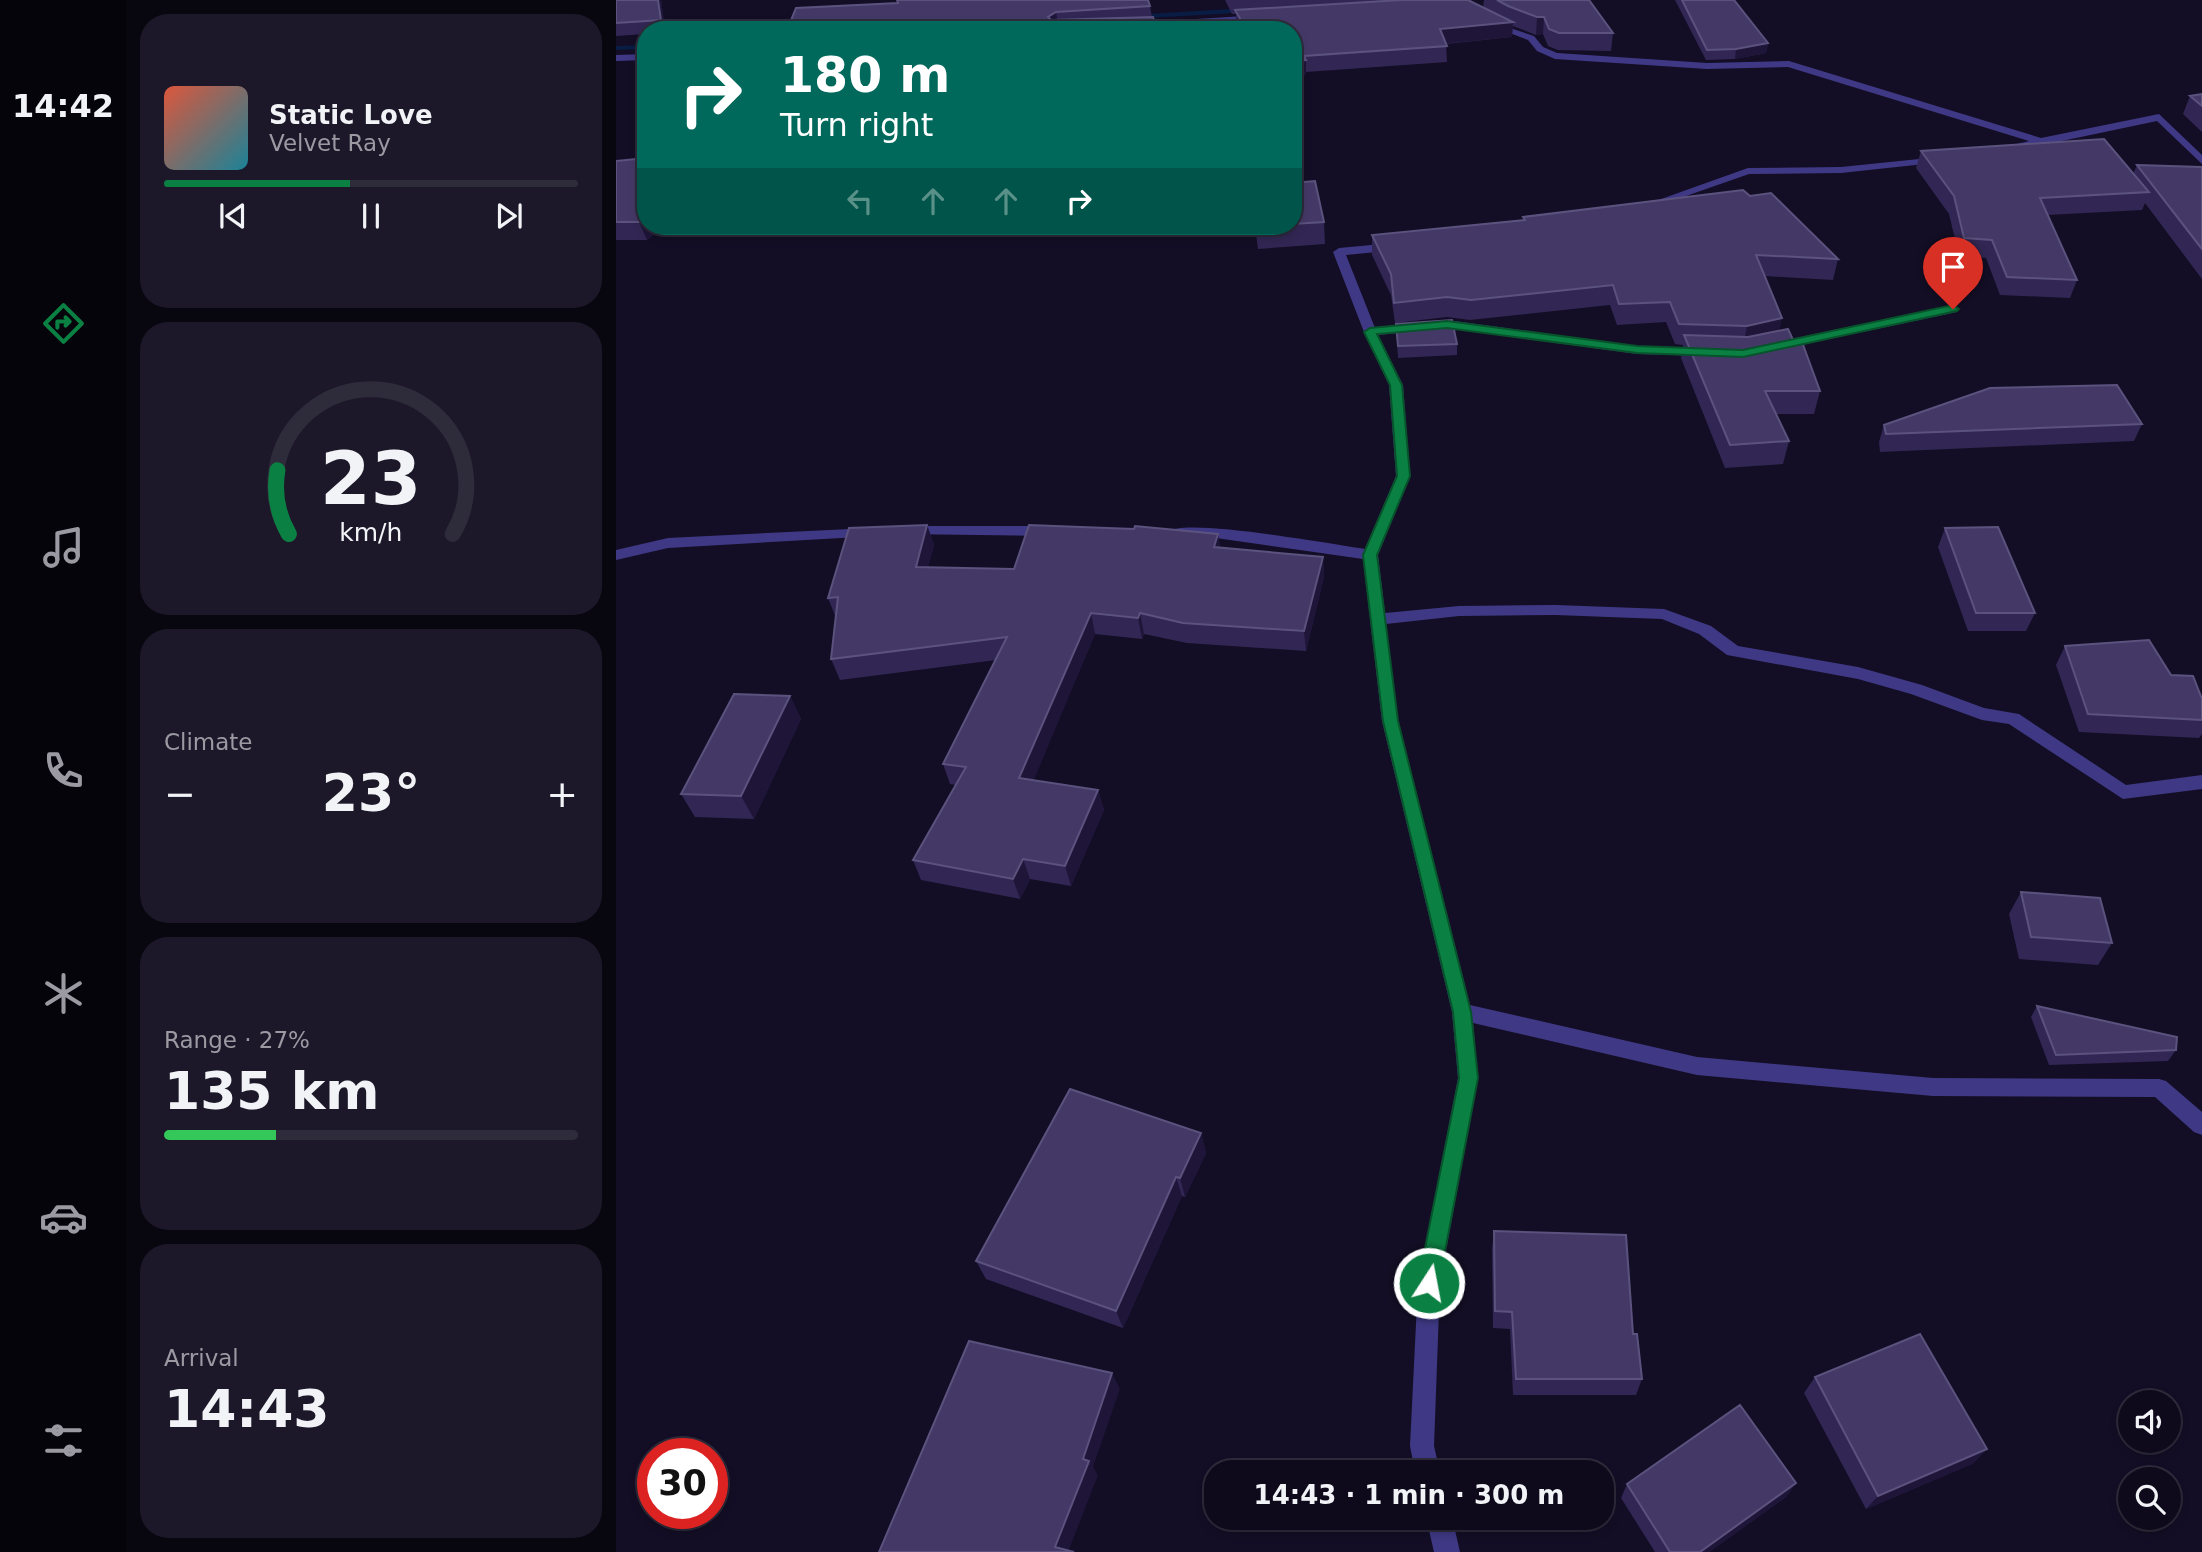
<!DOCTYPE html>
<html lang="en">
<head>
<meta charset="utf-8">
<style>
  :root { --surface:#0e0a1c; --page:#1c1829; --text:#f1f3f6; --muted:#9b9aa3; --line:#2e2b3b; --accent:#0b8043 }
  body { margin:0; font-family:"DejaVu Sans",sans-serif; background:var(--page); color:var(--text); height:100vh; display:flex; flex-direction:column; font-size:26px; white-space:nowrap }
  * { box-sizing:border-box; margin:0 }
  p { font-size:23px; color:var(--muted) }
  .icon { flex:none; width:38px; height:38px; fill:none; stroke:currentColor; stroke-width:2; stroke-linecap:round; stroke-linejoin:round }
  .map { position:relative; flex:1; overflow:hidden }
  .sheet { display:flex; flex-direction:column; gap:14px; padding:14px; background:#08060f; width:490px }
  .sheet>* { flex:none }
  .top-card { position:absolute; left:21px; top:21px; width:665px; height:214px; border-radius:28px; box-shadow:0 4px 10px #0003,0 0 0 2px var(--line); background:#00695c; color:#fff; overflow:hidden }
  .controls { position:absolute; left:1502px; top:1390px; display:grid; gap:14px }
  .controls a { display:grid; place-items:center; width:63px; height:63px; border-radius:50%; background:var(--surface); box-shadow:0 4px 10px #0003,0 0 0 2px var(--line); font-size:35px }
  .speed { position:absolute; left:21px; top:1438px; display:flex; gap:14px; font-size:35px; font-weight:700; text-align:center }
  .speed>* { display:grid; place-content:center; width:91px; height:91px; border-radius:50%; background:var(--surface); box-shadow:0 4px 10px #0003,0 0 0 2px var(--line); line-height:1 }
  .speed .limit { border:10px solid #d22; background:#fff; color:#111 }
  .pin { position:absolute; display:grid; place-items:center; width:60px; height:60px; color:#fff; margin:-72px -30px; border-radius:50% 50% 50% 0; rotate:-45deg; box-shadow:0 0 7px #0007 }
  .pin .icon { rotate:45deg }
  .me { position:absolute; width:77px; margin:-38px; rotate:11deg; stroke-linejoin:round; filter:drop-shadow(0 0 5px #0008) }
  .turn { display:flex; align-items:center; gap:24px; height:147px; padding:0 28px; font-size:32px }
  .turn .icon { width:91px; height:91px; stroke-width:2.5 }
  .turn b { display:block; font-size:49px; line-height:60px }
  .lanes { display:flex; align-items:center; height:66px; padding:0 28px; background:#0003; justify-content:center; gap:35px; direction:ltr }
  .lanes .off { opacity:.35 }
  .big { font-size:52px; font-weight:800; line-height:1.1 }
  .sheet .card { flex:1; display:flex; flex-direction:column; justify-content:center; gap:10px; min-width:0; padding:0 24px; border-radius:28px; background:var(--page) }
  .sheet .dial { align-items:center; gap:0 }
  .dial svg { height:182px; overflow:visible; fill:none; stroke:var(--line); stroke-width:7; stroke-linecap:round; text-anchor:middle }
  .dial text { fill:var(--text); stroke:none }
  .song { display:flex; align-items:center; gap:21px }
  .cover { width:84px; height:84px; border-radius:10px; background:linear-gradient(135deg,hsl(10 70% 55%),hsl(190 70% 35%)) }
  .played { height:7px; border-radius:4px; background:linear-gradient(90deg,var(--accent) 45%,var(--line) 45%) }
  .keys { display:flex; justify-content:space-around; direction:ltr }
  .heat { display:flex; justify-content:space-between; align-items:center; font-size:38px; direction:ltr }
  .charge { height:10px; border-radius:5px; background:linear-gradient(90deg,#34c759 27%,var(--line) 0) }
  .trip { position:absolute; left:588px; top:1460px; width:410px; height:70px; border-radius:28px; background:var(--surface); box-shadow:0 4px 10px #0003,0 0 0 2px var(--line); font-weight:800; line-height:70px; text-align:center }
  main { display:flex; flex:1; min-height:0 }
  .menu { display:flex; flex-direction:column; width:126px; justify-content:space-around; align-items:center; background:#06040b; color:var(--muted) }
  .menu .icon { width:49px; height:49px }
  .menu .current { color:var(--accent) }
  .menu b { font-size:32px; color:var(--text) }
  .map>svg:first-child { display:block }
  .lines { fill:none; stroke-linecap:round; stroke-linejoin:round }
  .stream { fill:#091c44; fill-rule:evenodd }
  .minor { fill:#3f3985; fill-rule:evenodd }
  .wall { fill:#322754 }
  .shaded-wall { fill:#1e1539 }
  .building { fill:#443966; stroke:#5b527e; stroke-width:2 }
  .route { fill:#0b8043; stroke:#07532c; stroke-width:2 }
</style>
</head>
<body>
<main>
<nav class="menu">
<b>14:42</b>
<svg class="icon current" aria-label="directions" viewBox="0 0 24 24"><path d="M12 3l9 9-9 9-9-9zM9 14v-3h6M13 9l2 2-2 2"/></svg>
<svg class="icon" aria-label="music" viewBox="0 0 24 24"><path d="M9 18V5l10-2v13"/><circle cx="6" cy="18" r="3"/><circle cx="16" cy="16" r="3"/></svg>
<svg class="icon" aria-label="phone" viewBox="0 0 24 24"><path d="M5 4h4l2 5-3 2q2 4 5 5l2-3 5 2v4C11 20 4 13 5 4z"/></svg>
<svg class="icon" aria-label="climate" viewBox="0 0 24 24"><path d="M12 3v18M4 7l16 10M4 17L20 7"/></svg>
<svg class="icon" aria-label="car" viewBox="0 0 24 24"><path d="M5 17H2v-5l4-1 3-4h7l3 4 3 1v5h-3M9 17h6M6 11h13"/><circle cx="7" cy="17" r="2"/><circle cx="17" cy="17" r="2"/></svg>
<svg class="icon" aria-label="filters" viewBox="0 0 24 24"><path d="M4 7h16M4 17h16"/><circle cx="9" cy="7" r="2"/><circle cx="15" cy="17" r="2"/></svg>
</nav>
<section class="sheet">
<div class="card">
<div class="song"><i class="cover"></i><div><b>Static Love</b><p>Velvet Ray</p></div></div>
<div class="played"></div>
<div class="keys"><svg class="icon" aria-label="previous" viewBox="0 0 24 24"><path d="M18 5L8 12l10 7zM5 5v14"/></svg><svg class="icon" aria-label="pause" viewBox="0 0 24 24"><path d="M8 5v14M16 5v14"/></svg><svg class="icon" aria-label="next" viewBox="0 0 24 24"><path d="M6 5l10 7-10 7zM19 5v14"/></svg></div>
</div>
<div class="card dial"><svg viewBox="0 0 100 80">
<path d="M14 69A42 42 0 1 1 86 69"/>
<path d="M14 69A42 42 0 0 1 9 41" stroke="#0b8043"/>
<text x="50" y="56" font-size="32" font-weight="700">23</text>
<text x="50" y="72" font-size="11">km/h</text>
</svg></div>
<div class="card"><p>Climate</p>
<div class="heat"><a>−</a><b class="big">23°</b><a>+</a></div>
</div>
<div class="card"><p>Range · 27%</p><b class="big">135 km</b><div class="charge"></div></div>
<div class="card"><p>Arrival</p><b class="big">14:43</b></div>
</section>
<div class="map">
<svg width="1586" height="1552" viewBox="0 0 1586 1552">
  <rect width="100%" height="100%" fill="#130e25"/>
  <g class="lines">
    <path class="stream" d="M 632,8 L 636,10 L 635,12 L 516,19 L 512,17 L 516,15 Z
      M 30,45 L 30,49 L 0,50 L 0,46 Z"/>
    <path class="minor" d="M 645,15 L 650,18 L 648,20 L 515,29 L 510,26 L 515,23 Z
      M 873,21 L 918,36 L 927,47 L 941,53 L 1091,63 L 1173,61 L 1425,138 L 1543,114 L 1586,155 L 1586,164 L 1541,121 L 1389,153 L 1385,152 L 1385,148 L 1413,141 L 1172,67 L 1091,69 L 939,59 L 921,51 L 912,40 L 873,25 Z
      M 30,54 L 30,60 L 0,61 L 0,55 Z
      M 1323,157 L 1328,160 L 1327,162 L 1225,173 L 1133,174 L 1030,210 L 1020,208 L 1132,168 L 1225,167 Z
      M 777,243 L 781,244 L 781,250 L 730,255 L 759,328 L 831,320 L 1021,346 L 1090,348 L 1096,352 L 1090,356 L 1021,354 L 831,328 L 762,335 L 787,385 L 794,476 L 762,555 L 769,613 L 843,606 L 940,605 L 1048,609 L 1095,626 L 1122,646 L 1242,667 L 1306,685 L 1368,708 L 1403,714 L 1510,785 L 1586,775 L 1586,789 L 1507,799 L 1393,724 L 1366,720 L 1295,694 L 1242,679 L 1111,655 L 1083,634 L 1046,619 L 940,615 L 843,616 L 770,624 L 782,721 L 854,1005 L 1081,1057 L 1317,1078 L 1543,1079 L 1550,1081 L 1586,1112 L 1586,1135 L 1578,1132 L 1539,1097 L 1317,1096 L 1081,1075 L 857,1023 L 862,1078 L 824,1283 L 818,1446 L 824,1472 L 799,1472 L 794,1446 L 802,1283 L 842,1078 L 836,1012 L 766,721 L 747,559 L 593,537 L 560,537 L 553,532 C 566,517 721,545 749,549 L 780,476 L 773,385 L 748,332 L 717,252 L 723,248 Z
      M 1337,305 L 1343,309 L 1341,312 L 1156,351 L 1150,347 L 1156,343 Z
      M 290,526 L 434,526 L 441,531 L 434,536 L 285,534 L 283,531 Z
      M 255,528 L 260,530 L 262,533 L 260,536 L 52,548 L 0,560 L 0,550 L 52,538 Z
      M 810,1517 L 836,1517 L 844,1552 L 818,1552 Z"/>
  </g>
  <path class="wall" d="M 0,0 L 45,0 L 49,30 L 30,30 L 30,34 L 0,36 Z
    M 609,0 L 856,0 L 852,0 L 867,7 L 868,0 L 973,0 L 997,33 L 995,51 L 942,50 L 932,46 L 927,34 L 920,35 L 897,26 L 896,37 L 830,44 L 831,62 L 690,72 L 690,75 L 677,77 L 677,30 L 620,30 L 620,14 L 616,14 Z
    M 1059,0 L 1118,0 L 1152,43 L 1150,53 L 1119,59 L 1090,60 Z
    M 534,6 L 536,17 L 541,30 L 180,8 Z
    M 1586,94 L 1586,132 L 1567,114 L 1574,96 Z
    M 1305,151 L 1517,174 L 1521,165 L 1586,167 L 1586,279 L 1529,203 L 1526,210 L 1431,215 L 1461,280 L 1454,298 L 1384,295 L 1370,258 L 1343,256 L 1333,214 L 1300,168 Z
    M 0,161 L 30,226 L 48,226 L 31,240 L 0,240 Z
    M 677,183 L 708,222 L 709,244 L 642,249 L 639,226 L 677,226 Z
    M 1134,196 L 1222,259 L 1217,280 L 1149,276 L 1164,330 L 1178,342 L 1204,391 L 1198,414 L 1160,414 L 1173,441 L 1167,464 L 1109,468 L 1065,358 L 1067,345 L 1059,344 L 1050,322 L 1001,325 L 994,305 L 854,320 L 831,317 L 779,323 L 775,295 L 756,255 L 756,235 L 907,220 L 907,217 Z
    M 780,324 L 841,344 L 841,355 L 782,358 Z
    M 1526,424 L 1518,441 L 1264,452 L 1263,442 L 1268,425 Z
    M 311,525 L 318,545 L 312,567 L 398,569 L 602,534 L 604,548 L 707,557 L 708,577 L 690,651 L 571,643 L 528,634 L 526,639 L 479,634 L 417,780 L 482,790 L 488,810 L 455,886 L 414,879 L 404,899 L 305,880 L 297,860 L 340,785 L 334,784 L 327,764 L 380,660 L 224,680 L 215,659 L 220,618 L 212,598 Z
    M 1329,528 L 1419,613 L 1410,631 L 1352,631 L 1322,547 Z
    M 1449,646 L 1555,675 L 1586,699 L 1586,734 L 1583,738 L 1463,732 L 1440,665 Z
    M 174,696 L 185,719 L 138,819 L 79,817 L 65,794 Z
    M 1405,892 L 1496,943 L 1482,965 L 1403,959 L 1393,914 Z
    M 1421,1006 L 1560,1050 L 1552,1061 L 1433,1065 L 1415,1017 Z
    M 585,1133 L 590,1153 L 569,1197 L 566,1196 L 507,1328 L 370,1279 L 360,1261 Z
    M 878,1231 L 1017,1334 L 1026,1379 L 1020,1395 L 897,1395 L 894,1329 L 877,1328 L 876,1249 Z
    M 1199,1377 L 1371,1449 L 1356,1464 L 1250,1509 L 1188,1393 Z
    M 1180,1483 L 1170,1497 L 1093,1552 L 1039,1552 L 1005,1498 L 1011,1484 Z"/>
  <path class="shaded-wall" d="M 42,0 L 45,0 L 49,30 L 45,20 Z
    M 440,12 L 442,24 L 434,30 L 432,17 Z
    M 921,17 L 928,17 L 927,34 L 920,35 Z
    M 897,22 L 896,37 L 824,44 L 824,29 Z
    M 1152,43 L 1150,53 L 1119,59 L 1120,49 Z
    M 690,60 L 690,75 L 677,77 L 677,61 Z
    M 30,217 L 30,226 L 48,226 L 31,240 L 23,222 Z
    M 1166,318 L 1162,339 L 1127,346 L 1131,326 Z
    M 311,525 L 318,545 L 307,587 L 300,567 Z
    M 602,534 L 605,555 L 598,547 Z
    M 707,557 L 708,577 L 690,651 L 688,631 Z
    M 475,613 L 479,634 L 410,799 L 403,778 Z
    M 524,613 L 528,634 L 526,639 L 522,618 Z
    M 174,696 L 185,719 L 138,819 L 125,796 Z
    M 482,790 L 488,810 L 455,886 L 449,866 Z
    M 407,859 L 414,879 L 404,899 L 397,879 Z
    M 585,1133 L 590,1153 L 569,1197 L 564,1178 Z
    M 560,1177 L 566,1196 L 507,1328 L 500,1311 Z
    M 496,1373 L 504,1389 L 477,1467 L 482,1475 L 452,1552 L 439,1547 L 467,1459 Z
    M 1371,1449 L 1356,1464 L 1250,1509 L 1262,1496 Z
    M 1180,1483 L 1170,1497 L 1093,1552 L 1084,1552 Z"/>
  <path class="building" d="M 0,0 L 42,0 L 45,20 L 0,23 Z
    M 281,0 L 532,0 L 534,6 L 440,12 L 432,17 L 435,20 L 537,17 L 541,30 L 171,30 L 180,8 L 282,3 Z
    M 785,0 L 852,0 L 897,22 L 824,29 L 831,46 L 688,56 L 690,60 L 677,61 L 677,30 L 622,30 L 619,23 L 626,22 L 619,10 Z
    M 881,0 L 973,0 L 997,33 L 943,33 L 933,29 L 928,17 L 921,17 L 892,6 Z
    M 1066,0 L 1118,0 L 1152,43 L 1120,49 L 1091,50 Z
    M 1586,94 L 1586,106 L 1574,96 Z
    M 1488,139 L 1533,192 L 1424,198 L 1461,280 L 1391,277 L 1376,240 L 1348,238 L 1338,196 L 1305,151 Z
    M 30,158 L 30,217 L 23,222 L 0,222 L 0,161 Z
    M 1521,165 L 1586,167 L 1586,249 Z
    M 699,181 L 708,222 L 677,224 L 677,183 Z
    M 1127,190 L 1134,196 L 1155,193 L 1222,259 L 1140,255 L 1166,318 L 1131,326 L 1063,324 L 1054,302 L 1003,304 L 997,285 L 855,300 L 831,297 L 778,303 L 775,274 L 756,235 L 909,220 L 907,217 Z
    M 836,320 L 841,344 L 782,346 L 780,324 Z
    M 1172,329 L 1178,342 L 1186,342 L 1204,391 L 1149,391 L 1173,441 L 1114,445 L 1068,335 L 1132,337 Z
    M 1501,385 L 1526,424 L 1270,434 L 1268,425 L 1374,388 Z
    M 311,525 L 300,567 L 398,569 L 413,525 L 518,529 L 519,526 L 602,534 L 598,547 L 707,557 L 688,631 L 567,623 L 524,613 L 522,618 L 475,613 L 403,778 L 482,790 L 449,866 L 407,859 L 397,879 L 297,860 L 350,767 L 327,764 L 391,637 L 215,659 L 222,597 L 212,598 L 233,528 Z
    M 1382,527 L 1419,613 L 1360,613 L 1329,528 Z
    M 1533,640 L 1555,675 L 1577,676 L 1586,699 L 1586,720 L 1472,714 L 1449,646 Z
    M 118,694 L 174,696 L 125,796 L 65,794 Z
    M 1405,892 L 1484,898 L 1496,943 L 1415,937 Z
    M 1421,1006 L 1561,1037 L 1560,1050 L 1440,1055 Z
    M 454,1089 L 585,1133 L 564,1178 L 560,1177 L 500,1311 L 360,1261 Z
    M 878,1231 L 1010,1235 L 1017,1334 L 1021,1334 L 1026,1379 L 900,1379 L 896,1312 L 879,1311 Z
    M 1304,1334 L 1371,1449 L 1262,1496 L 1199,1377 Z
    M 353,1341 L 496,1373 L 467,1459 L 473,1461 L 439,1547 L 458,1552 L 263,1552 Z
    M 1124,1405 L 1180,1483 L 1084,1552 L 1054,1552 L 1011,1484 Z"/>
  <path class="route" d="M 1337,305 L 1343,309 L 1341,311 L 1127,357 L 1021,353 L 831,328 L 761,334 L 786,385 L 794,476 L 761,555 L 782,721 L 855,1012 L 862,1078 L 823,1283 L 820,1290 L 813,1293 L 805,1290 L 802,1283 L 843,1078 L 837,1012 L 767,721 L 747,555 L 781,476 L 774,385 L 748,332 L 754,328 L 831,321 L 1021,346 L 1127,350 Z"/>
</svg>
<div class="controls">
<a><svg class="icon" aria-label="sound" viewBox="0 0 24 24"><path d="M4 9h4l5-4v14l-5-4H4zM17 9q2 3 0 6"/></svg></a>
<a><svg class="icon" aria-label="search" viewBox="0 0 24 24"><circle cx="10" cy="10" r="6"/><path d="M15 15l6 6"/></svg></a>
</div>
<div class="speed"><div class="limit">30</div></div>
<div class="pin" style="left:1337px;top:309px;background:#d93025"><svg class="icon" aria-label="arrive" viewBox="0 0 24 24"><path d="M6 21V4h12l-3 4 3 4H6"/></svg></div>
<svg class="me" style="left:813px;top:1283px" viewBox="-20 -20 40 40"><circle r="17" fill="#0b8043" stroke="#fff" stroke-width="3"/><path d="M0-11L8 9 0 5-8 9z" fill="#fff"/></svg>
<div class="trip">14:43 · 1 min · 300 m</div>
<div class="top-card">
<div class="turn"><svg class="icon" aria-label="right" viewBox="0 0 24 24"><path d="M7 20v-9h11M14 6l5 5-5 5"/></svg><div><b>180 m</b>Turn right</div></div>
<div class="lanes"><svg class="icon off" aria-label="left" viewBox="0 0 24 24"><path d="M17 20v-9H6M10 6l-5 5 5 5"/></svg><svg class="icon off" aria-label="ahead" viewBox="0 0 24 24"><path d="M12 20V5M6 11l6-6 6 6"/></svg><svg class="icon off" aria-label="ahead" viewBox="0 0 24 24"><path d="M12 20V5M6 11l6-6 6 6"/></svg><svg class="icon" aria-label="right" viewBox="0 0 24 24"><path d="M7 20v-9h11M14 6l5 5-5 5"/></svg></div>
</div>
</div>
</main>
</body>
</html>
